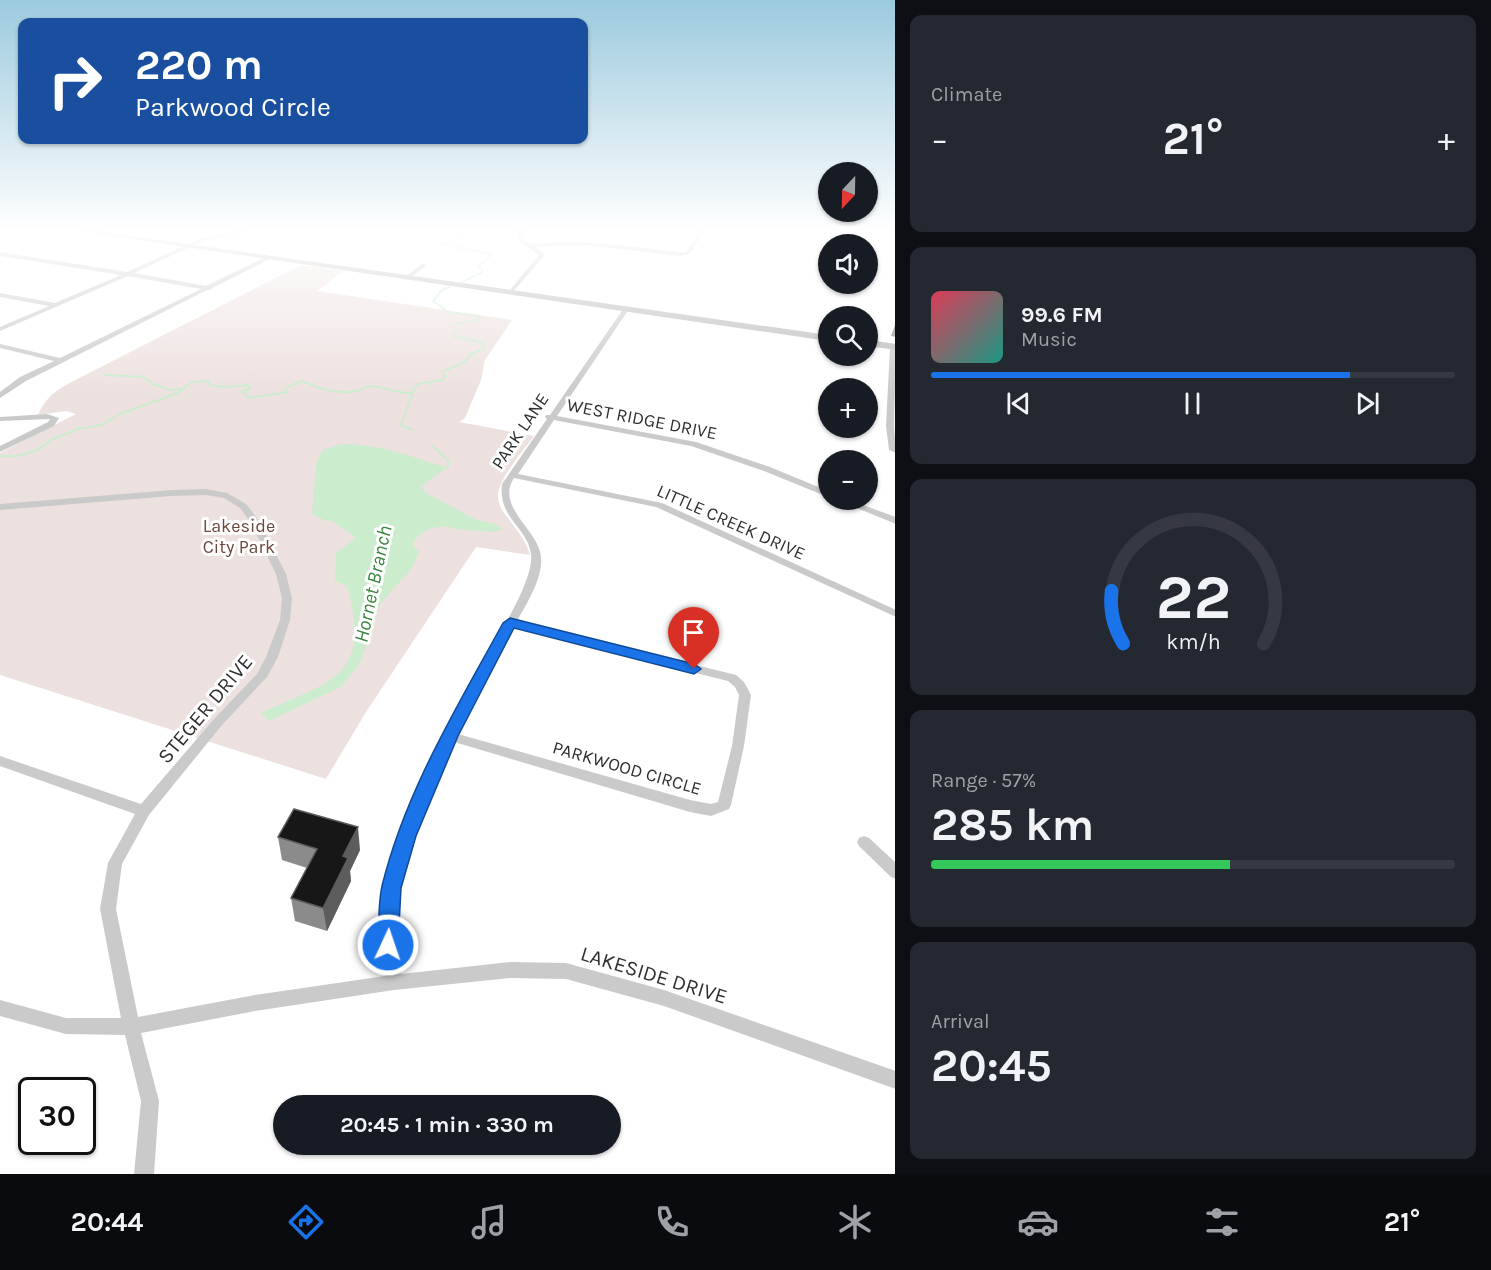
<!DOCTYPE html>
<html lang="en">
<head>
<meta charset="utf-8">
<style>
  :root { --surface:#171b24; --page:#242831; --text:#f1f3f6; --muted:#9ea1a6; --line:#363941; --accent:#1a73e8 }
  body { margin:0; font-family:Karla,sans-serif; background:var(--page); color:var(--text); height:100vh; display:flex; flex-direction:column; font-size:22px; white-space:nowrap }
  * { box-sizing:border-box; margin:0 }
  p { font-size:20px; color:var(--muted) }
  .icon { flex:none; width:33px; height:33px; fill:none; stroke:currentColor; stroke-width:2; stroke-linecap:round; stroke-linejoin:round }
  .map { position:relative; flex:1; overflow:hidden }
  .sheet { display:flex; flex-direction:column; gap:15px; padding:15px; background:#0d0f14; width:596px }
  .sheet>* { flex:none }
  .guide { position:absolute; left:18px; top:18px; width:570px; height:126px; border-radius:12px; box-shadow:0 2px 4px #0004; background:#1a4fa0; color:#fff; overflow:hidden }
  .needle { width:39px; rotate:202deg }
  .tools { position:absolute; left:818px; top:162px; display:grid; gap:12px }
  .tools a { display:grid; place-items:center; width:60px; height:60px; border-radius:50%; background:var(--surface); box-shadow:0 2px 4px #0004; font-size:30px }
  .speed { position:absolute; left:18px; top:1077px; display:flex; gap:12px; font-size:30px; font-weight:700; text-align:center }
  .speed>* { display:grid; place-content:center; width:78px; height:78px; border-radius:50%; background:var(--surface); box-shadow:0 2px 4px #0004; line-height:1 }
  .speed .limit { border:3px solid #111; border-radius:9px; background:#fff; color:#111 }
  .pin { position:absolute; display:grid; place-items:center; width:51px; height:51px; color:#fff; margin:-62px -26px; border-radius:50% 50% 50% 0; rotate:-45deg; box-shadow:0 0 6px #0007 }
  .pin .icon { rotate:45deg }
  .me { position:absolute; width:66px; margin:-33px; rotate:3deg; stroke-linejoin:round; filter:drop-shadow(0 0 4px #0008) }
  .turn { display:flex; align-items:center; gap:21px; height:126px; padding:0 18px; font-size:27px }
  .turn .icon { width:78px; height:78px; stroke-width:2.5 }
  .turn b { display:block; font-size:42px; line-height:51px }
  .big { font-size:45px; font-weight:700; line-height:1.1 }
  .sheet .tile { flex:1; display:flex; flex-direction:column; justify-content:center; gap:9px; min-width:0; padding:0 21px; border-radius:12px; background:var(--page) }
  .sheet .dial { align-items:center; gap:0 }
  .dial svg { height:156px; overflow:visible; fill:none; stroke:var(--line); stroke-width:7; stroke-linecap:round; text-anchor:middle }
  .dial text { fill:var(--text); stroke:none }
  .song { display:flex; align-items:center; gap:18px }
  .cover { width:72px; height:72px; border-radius:9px; background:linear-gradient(135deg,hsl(350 70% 55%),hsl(170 70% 35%)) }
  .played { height:6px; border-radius:3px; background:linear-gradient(90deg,var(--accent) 80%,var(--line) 80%) }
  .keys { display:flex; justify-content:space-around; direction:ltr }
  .heat { display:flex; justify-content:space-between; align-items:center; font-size:33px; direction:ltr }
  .charge { height:9px; border-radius:4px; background:linear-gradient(90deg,#34c759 57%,var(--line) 0) }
  .trip { position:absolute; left:273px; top:1095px; width:348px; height:60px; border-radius:30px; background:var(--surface); box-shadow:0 2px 4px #0004; font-weight:700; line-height:60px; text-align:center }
  .tab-bar { display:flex; height:96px; justify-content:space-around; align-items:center; background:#090b0e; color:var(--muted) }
  .tab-bar .icon { width:42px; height:42px }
  .tab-bar .on { color:var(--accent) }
  .tab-bar b { font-size:27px; color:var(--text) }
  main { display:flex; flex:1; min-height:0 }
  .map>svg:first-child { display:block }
  .green { fill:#ede1df }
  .water { fill:#cbeccd }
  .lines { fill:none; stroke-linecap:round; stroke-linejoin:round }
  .stream-far1 { stroke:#cbeccd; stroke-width:1.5 }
  .stream { stroke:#cbeccd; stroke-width:2 }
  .street { fill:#cacaca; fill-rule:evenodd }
  .secondary { fill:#bababa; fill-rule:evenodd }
  .wall { fill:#8b8b8b }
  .shaded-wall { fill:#5d5d5d }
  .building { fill:#171717; stroke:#5d5d5d; stroke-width:1.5 }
  .route { fill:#1a73e8; stroke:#114b97; stroke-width:1.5 }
  .labels { text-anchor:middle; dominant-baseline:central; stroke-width:6; stroke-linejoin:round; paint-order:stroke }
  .street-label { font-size:18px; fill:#303030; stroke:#fff }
  .park-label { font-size:18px; fill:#6c473d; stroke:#fff }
  .water-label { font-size:20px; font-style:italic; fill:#3a863e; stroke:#fff }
  .near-street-label { font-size:21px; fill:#303030; stroke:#fff }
</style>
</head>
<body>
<main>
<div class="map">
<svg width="896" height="1174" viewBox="0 0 896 1174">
  <rect width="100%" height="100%" fill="#fff"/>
  <path class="green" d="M 301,265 L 343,271 L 317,291 L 512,320 L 485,360 L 481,380 L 465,418 L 459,422 L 534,436 C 524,450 497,480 498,497 C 498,505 503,512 508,518 C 517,530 526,541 530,555 L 476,547 L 366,712 L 326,779 L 0,675 L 0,453 L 76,414 L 66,411 L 38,415 C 48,393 59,389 79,378 Z"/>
  <path class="water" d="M 342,444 C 376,444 408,455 441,466 L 444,469 L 421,487 L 426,493 L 477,520 L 495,524 L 503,529 L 493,532 L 455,529 C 443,522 413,531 413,547 L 419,551 L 412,568 L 380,604 L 360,663 L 341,687 L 269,721 L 261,713 C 333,680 372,677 347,586 L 335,581 L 336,553 L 356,538 L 332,521 L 324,520 L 312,514 L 316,465 L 322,450 Z"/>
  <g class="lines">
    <path class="stream-far1" d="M 460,283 L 481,273 L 483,271 L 478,267 L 492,254 L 439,244 L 454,241 L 469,231
      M 450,287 L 442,290 L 433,301 L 448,312 L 479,316 L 480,319 L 456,324 L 456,329 L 453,331 L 454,338"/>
    <path class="stream" d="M 105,375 L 143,377 L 153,384 L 170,390 L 183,389
      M 412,430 L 401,425 L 415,387 L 418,384 L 442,380 L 445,376 L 442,372 L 465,362 L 470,355 L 484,348 L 482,343 L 454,336
      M 433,446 L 448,460 L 448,467 L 440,470
      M 0,456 L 17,456 L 38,450 L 51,440 L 78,429 L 101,425 L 120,414 L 178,393 L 191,382 L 208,381 L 210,385 L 223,387 L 248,385 L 251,388 L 242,392 L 250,398 L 287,392 L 285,388 L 301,381 C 319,388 338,395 357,391 C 363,390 364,386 370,386 C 386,387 396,394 413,393"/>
    <path class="street" d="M 238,231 L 250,231 L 203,241 L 134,273 L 206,286 L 266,257 L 270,257 L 270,259 L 212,288 L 211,290 L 207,290 L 26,381 L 0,398 L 0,392 L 20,377 L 54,361 L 0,348 L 0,344 L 60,358 L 201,289 L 128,276 L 0,331 L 0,327 L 49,306 L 0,297 L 0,293 L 55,303 L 121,275 L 0,256 L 0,252 L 127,272 L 199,239 Z
      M 519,231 L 525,231 L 522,239 L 530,244 C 580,238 629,247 679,252 L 686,252 L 699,231 L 704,231 L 690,254 L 679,256 L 586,245 L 535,247 L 545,255 L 511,294 L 508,292 L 509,291 L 539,255 L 517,240 Z
      M 422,264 L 427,265 L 409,279 L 405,279 L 405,277 Z
      M 624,308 L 629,309 L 557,416 L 696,442 L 770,467 L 828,491 L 828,497 L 764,471 L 691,446 L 554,420 L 518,474 L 662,503 L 896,610 L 896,617 L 656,507 L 514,478 C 495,507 539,530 541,557 C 543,578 527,603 517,621 L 736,675 L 744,682 L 751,695 L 744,746 L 731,805 L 729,809 L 711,816 L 690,812 L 454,742 C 431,792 404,845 398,899 C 395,924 397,949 401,974 L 511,962 L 566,963 L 664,990 L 896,1071 L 896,1089 L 664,1006 L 566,979 L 511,978 L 394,990 L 255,1011 L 141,1033 L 159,1101 L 154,1174 L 134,1174 L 141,1101 L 125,1035 L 66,1034 L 0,1016 L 0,1000 L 66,1018 L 121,1018 L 100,909 L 108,863 L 135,814 L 0,766 L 0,756 L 141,804 L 214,719 L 257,674 L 266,657 L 280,620 L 282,598 L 276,574 L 251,523 L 240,508 L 224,498 L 206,495 L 172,496 L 0,510 L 0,504 L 172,490 L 206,489 L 227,493 L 246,504 L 259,521 L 286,574 L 292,598 L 290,620 L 278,657 L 267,677 L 222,725 L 149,815 L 122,864 L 116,909 L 138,1017 L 255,995 L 385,976 C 381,950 379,923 383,897 C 391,841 419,788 444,738 L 443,736 L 447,732 C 458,710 469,688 481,666 C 494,643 535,580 531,554 C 527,526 498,519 502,484 L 547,419 L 545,417 L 546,415 L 550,415 ZM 514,628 L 728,681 L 735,687 L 739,695 L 732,746 L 718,802 L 711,804 L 690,800 L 458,734 Z
      M 893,345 L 896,346 L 894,426 L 896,453 L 889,450 L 886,426 L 890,347 Z
      M 47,414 L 59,418 L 54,426 L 0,452 L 0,446 L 48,422 L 50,419 L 0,421 L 0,417 Z
      M 837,500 L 849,500 L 896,517 L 896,524 Z
      M 864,836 L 869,838 L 896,863 L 896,879 L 891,877 L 859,846 L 857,842 L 859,838 Z"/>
    <path class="secondary" d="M 77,231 L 96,231 L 828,335 L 828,341 Z
      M 867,340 L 896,344 L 896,350 L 867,346 Z"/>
  </g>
  <path class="wall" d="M 896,322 L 896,337 L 891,336 Z
    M 278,837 L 360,850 L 350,871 L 351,881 L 327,931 L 295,921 L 291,898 L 307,868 L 282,860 Z"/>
  <path class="shaded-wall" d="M 358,827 L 360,850 L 350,871 L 351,881 L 327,931 L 323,908 L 343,856 Z"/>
  <path class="building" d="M 294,809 L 358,827 L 343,856 L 348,858 L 323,908 L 291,898 L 317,849 L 278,837 Z"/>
  <linearGradient id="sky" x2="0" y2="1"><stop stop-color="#9ccadd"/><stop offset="0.58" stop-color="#fff"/><stop offset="1" stop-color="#fff" stop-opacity="0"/></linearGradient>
  <rect width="896" height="396" fill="url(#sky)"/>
  <path class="route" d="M 510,618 L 694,664 L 701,669 L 694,674 L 514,628 L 458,736 L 416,836 L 401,888 L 398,945 L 395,952 L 388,955 L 381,952 L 378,945 C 379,926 378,904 382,886 C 405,792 457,707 503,623 Z"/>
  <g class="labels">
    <g class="street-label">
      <text transform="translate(642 419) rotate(11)">WEST RIDGE DRIVE</text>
      <text transform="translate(520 431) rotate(-56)">PARK LANE</text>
      <text transform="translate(731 522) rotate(24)">LITTLE CREEK DRIVE</text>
      <text transform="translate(627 768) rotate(16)">PARKWOOD CIRCLE</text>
    </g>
    <g class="park-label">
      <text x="239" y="526">Lakeside<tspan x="239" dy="21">City Park</tspan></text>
    </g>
    <g class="water-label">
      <text transform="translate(373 584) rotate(-78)">Hornet Branch</text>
    </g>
    <g class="near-street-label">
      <text transform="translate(205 709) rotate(-50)">STEGER DRIVE</text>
      <text transform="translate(654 975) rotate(17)">LAKESIDE DRIVE</text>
    </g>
  </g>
</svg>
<div class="tools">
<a><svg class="needle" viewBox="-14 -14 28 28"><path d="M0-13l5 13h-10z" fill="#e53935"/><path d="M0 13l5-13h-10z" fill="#9ea1a6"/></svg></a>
<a><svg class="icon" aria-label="sound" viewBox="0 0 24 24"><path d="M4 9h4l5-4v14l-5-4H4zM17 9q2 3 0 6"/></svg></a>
<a><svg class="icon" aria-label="search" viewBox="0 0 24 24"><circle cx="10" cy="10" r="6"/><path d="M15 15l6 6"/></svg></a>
<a>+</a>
<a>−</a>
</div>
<div class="speed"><div class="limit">30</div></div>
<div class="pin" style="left:694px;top:669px;background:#d93025"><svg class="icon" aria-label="arrive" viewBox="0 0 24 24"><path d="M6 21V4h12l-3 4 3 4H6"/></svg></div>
<svg class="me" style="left:388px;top:945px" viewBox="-20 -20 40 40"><circle r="17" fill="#1a73e8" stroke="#fff" stroke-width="3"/><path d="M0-11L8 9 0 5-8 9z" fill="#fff"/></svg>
<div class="trip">20:45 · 1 min · 330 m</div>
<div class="guide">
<div class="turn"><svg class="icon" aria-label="right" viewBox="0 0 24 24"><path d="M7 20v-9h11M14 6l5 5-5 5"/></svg><div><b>220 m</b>Parkwood Circle</div></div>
</div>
</div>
<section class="sheet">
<div class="tile"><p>Climate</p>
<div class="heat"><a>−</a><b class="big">21°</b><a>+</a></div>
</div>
<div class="tile">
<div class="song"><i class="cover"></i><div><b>99.6 FM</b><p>Music</p></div></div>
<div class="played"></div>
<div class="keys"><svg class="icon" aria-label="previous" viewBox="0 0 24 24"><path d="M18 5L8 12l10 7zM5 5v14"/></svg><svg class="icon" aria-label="pause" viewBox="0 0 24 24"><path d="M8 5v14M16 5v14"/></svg><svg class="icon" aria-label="next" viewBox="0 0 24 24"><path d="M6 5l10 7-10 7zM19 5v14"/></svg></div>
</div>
<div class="tile dial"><svg viewBox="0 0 100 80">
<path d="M14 69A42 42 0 1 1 86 69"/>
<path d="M14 69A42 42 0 0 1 8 42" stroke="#1a73e8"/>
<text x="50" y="56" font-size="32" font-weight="700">22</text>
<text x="50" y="72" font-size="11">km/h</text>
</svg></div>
<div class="tile"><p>Range · 57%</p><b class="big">285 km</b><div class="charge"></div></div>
<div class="tile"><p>Arrival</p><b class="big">20:45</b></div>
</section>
</main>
<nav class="tab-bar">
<b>20:44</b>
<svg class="icon on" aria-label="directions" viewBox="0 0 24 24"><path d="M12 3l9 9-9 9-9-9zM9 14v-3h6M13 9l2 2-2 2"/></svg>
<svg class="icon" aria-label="music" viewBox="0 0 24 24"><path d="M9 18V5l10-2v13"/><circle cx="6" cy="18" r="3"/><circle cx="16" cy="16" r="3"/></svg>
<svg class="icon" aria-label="phone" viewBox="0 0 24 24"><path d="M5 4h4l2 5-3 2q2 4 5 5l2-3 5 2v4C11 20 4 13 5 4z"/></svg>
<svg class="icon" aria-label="climate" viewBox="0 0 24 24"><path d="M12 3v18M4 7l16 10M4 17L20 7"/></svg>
<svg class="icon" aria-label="car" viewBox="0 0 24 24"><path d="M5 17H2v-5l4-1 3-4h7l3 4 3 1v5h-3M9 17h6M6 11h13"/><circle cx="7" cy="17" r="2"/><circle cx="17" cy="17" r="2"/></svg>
<svg class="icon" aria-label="filters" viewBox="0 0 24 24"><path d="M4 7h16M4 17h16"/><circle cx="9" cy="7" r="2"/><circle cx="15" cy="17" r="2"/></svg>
<b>21°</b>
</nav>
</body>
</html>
